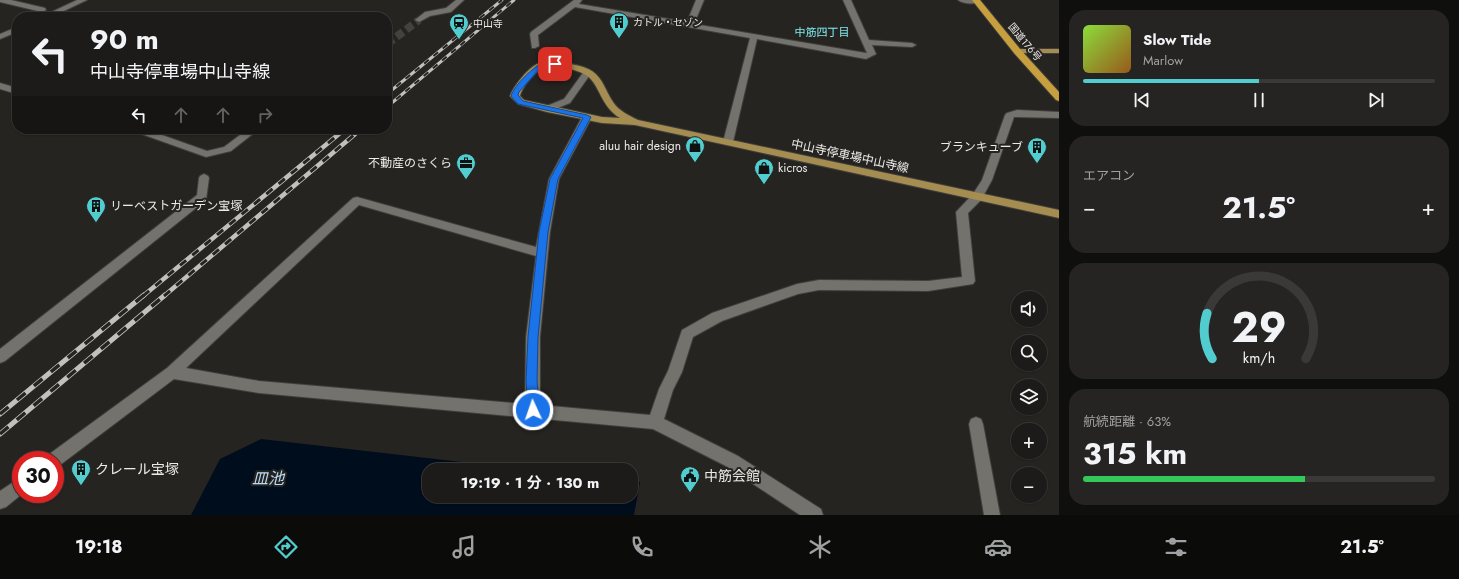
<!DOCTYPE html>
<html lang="ja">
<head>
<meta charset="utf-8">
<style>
  :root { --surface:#1c1b19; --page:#252422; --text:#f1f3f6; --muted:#a0a1a2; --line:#3a3938; --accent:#52cdcf }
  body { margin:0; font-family:Jost,"Noto Sans JP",sans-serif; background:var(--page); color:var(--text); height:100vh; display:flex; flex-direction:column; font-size:15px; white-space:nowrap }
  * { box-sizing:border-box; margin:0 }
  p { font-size:13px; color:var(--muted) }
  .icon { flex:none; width:22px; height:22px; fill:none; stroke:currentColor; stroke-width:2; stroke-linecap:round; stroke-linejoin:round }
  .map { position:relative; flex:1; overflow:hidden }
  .drawer { display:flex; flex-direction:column; gap:10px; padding:10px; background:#0f0f0e; width:400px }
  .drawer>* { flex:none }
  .top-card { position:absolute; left:12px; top:12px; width:380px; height:122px; border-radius:16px; box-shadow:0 1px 3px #0004,0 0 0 1px var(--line); background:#1c1b19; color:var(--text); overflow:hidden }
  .tools { position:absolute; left:1011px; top:291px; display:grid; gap:8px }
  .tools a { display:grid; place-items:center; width:36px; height:36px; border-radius:50%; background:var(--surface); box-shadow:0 1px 3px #0004,0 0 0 1px var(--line); font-size:20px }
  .speed { position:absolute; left:12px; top:451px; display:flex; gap:8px; font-size:20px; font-weight:700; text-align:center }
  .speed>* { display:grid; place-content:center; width:52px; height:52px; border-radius:50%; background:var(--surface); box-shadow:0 1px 3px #0004,0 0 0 1px var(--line); line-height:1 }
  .speed .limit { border:6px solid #d22; background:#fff; color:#111 }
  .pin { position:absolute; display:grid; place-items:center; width:34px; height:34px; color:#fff; margin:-17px; border-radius:8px; box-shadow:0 2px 6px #0006 }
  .me { position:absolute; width:44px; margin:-22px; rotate:357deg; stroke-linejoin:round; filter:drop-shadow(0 0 3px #0008) }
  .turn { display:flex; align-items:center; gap:14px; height:84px; padding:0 12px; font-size:18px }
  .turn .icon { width:52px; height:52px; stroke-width:2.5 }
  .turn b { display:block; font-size:28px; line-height:34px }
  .lanes { display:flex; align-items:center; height:38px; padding:0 12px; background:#0003; justify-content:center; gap:20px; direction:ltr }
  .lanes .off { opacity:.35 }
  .big { font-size:30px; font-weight:700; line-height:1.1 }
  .drawer .widget { flex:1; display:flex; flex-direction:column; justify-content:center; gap:6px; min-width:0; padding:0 14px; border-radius:16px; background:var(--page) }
  .drawer .dial { align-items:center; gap:0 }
  .dial svg { height:104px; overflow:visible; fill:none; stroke:var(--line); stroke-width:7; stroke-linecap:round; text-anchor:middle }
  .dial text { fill:var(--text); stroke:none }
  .song { display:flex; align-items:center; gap:12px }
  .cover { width:48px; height:48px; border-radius:6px; background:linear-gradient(135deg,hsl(90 70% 55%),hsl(30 70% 35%)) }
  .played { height:4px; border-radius:2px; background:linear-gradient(90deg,var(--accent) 50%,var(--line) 50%) }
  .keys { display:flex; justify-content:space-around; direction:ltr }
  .heat { display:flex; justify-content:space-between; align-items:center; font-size:22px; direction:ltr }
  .charge { height:6px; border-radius:3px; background:linear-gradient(90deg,#34c759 63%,var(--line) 0) }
  .trip { position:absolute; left:422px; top:463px; width:216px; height:40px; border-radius:16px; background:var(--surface); box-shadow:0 1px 3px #0004,0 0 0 1px var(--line); font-weight:700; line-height:40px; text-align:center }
  .tab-bar { display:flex; height:64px; justify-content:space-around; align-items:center; background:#0b0b0a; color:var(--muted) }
  .tab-bar .icon { width:28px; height:28px }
  .tab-bar .selected { color:var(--accent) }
  .tab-bar b { font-size:18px; color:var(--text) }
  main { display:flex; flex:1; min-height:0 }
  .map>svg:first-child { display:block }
  .water { fill:#000d1c }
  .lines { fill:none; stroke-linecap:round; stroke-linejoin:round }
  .minor-tunnel { stroke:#44423f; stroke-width:8; stroke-dasharray:8 4; stroke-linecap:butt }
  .minor-casing { stroke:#403f3b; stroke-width:2 }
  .major-casing { stroke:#403f3b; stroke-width:2 }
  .highway-casing { stroke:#403f3b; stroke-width:2 }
  .minor { fill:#73726d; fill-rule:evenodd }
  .major { fill:#a58d51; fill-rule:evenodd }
  .highway { fill:#c79f3e; fill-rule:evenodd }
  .rail-far2-casing { stroke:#c1c0bd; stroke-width:3 }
  .rail-far1-casing { stroke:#c1c0bd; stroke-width:4.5 }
  .rail-casing { stroke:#c1c0bd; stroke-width:5 }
  .rail-far2 { stroke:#262421; stroke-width:2; stroke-dasharray:6; stroke-linecap:butt }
  .rail-far1 { stroke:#262421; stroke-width:3; stroke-dasharray:8; stroke-linecap:butt }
  .rail { stroke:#262421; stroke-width:3.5; stroke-dasharray:11; stroke-linecap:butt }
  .route { fill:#1a73e8; stroke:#114b97 }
  .labels { text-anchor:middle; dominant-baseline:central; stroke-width:4; stroke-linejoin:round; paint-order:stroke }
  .far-poi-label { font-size:10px; fill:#ecebe8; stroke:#262421; text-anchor:start }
  .far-street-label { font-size:10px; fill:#ecebe8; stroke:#262421 }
  .far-neighbourhood-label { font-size:11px; fill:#7eeaec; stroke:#262421 }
  .poi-label { font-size:12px; fill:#ecebe8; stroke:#262421; text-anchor:end }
  .street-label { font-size:12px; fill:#ecebe8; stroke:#262421 }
  .near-poi-label { font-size:14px; fill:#ecebe8; stroke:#262421; text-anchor:start }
  .near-water-label { font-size:16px; font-style:italic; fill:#badaf7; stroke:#262421 }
</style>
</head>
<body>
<main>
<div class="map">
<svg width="1059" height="515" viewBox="0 0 1059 515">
  <rect width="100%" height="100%" fill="#262421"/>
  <path class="water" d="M 261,439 L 531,470 L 429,470 L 429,496 L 631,496 L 631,481 L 640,482 L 634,515 L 191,515 L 220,459 Z"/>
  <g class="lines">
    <path class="minor-tunnel" d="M 387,44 L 419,20"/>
    <defs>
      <path id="minor" d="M 0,0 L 11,0 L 45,8 L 46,10 L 42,12 L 0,2 Z
        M 77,0 L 87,0 L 51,17 L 41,17 Z
        M 456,0 L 464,0 L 451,12 L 430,16 L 419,22 L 415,20 L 425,12 L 446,8 Z
        M 574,0 L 582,0 L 579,4 L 687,22 L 696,0 L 704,0 L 694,24 L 866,53 L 867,53 L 843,0 L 851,0 L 869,40 L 912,43 L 916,45 L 912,47 L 872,45 L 876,54 L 866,59 L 757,39 L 733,142 L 728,145 L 723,142 L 750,38 L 575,7 L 538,35 L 539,46 L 535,48 L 532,48 L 530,34 L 531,32 Z
        M 958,0 L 979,0 L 980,1 C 975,5 963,4 958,0 Z
        M 17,27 L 17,32 L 0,39 L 0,34 Z
        M 588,69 L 592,72 L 570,103 L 550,111 L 544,111 L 542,109 L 544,107 L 564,99 L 585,70 Z
        M 0,83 L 17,88 L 17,94 L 0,89 Z
        M 1017,110 L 1059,112 L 1059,118 L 1014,117 L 992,180 L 981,200 L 968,213 L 975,281 L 973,284 L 928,291 L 819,290 L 798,294 L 722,321 L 693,337 L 682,372 L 673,390 L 664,419 L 738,456 L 821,509 L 823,515 L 800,515 L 726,466 L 653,429 L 259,393 L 174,379 L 60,465 L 55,467 L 55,460 L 46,460 L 48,455 L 167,368 L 353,198 L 357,197 L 536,247 L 549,179 L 582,117 L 587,114 L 592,117 L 559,179 L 550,232 L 540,337 L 540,405 L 650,415 L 659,389 L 668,371 L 682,330 L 712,313 L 797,284 L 819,280 L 928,281 L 962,277 L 956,212 L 973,194 L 982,180 L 1005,115 L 1007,113 ZM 359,205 L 536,256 L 526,337 L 525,404 L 259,381 L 186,368 Z
        M 131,129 L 145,129 L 207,151 L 224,147 L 248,129 L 259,129 L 231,151 L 206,157 L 133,131 Z
        M 204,174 L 208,176 L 209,178 L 206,200 L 5,361 L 0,363 L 0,349 L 197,195 L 199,178 L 200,176 Z
        M 976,417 L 981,419 L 983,424 L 1000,515 L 984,515 L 969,424 L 971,419 Z
        M 21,477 L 21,494 L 22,494 L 6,507 L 0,509 L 0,491 Z"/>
      <path id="major" d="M 1014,49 L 1059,49 L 1059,53 L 1017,53 L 1013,51 Z
        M 550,61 C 561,62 583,65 592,71 C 603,78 606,92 613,102 C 619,111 628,115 638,120 L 1059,210 L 1059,218 L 635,125 L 602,123 L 547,112 L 518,104 L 510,96 C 513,87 528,68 537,64 C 541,62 545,61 550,61 ZM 550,66 C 561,67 576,69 586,75 C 600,84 600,106 620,118 L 602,117 L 524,100 L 520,96 C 523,85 538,67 550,66 Z"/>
      <path id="highway" d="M 972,0 L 980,0 L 1020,49 L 1059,92 L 1059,101 L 1056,100 L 1014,53 Z"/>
    </defs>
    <use href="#minor" class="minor-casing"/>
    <use href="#major" class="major-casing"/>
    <use href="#highway" class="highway-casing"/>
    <use href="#minor" class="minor"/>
    <use href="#major" class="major"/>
    <use href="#highway" class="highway"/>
    <defs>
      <path id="rail-far2" d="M 387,94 L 502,0
        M 387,107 L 514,0"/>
      <path id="rail-far1" d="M 143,296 L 345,129
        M 164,296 L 361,129"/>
      <path id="rail" d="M 0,414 L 144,295
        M 0,434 L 165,295"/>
    </defs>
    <use href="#rail-far2" class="rail-far2-casing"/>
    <use href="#rail-far1" class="rail-far1-casing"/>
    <use href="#rail" class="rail-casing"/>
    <use href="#rail-far2" class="rail-far2"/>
    <use href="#rail-far1" class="rail-far1"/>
    <use href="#rail" class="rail"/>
  </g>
  <path class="route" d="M 545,62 L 555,62 L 558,64 L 555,66 L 541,67 L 519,92 L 518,95 L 523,101 L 587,115 L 591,117 L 558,179 L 548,232 L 538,337 L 537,380 L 539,410 L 537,414 L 533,415 L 529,414 L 528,410 L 526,380 L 528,337 L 539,232 L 550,179 L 583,118 L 518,104 L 511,96 C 514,85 535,65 545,62 Z"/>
  <defs>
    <symbol id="building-pin" viewBox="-11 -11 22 30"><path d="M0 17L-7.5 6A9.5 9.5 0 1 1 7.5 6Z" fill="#52cdcf" stroke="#262421"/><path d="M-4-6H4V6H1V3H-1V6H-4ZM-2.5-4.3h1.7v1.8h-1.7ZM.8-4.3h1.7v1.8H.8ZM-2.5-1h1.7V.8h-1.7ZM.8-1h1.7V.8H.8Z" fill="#111"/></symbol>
    <symbol id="station-pin" viewBox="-11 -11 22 30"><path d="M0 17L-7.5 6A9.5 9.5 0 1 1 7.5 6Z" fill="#52cdcf" stroke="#262421"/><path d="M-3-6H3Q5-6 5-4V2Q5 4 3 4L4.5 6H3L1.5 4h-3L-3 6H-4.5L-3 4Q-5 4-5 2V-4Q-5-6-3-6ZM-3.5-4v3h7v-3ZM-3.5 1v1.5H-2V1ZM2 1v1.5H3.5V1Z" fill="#111"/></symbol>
    <symbol id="shop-pin" viewBox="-11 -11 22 30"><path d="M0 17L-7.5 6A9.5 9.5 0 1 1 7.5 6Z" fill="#52cdcf" stroke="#262421"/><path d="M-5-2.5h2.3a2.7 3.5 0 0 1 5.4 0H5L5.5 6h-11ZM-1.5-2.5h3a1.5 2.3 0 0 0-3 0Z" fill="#111"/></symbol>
    <symbol id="office-pin" viewBox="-11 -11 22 30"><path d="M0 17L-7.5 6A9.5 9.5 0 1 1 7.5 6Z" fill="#52cdcf" stroke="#262421"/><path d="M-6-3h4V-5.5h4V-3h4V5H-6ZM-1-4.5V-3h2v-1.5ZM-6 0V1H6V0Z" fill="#111"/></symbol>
    <symbol id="civic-pin" viewBox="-11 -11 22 30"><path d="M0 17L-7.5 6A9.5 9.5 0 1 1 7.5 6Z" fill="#52cdcf" stroke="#262421"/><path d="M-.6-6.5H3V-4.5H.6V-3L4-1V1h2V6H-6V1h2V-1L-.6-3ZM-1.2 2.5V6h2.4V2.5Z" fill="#111"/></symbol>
  </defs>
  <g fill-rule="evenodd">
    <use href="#building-pin" x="608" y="11" width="22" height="30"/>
    <use href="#station-pin" x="448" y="12" width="22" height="30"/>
    <use href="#shop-pin" x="684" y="135" width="22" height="30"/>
    <use href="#building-pin" x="1026" y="136" width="22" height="30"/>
    <use href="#office-pin" x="455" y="152" width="22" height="30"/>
    <use href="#shop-pin" x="753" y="157" width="22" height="30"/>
    <use href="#building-pin" x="85" y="195" width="22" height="30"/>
    <use href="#building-pin" x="70" y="458" width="22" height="30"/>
    <use href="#civic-pin" x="679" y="465" width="22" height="30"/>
  </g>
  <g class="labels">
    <g class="far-poi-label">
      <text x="633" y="22">カトル・セゾン</text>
      <text x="473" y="23">中山寺</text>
    </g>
    <g class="far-street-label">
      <text transform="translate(1025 42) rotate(50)">国道176号</text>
    </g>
    <g class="far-neighbourhood-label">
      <text x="822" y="32">中筋四丁目</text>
    </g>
    <g class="poi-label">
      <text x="681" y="146">aluu hair design</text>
      <text x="1023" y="147">ブランキューブ</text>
      <text x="452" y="163">不動産のさくら</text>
      <text x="778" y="168" text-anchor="start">kicros</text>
      <text x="110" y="206" text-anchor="start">リーベストガーデン宝塚</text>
    </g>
    <g class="street-label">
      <text transform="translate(850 156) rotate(12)">中山寺停車場中山寺線</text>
    </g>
    <g class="near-poi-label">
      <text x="95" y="469">クレール宝塚</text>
      <text x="704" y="476">中筋会館</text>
    </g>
    <g class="near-water-label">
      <text x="268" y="478">皿池</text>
    </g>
  </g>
</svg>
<div class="tools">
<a><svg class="icon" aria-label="sound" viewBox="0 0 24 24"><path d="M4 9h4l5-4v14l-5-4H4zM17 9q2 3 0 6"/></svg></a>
<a><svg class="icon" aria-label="search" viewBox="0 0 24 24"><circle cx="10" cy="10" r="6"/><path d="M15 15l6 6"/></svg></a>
<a><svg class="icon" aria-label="layers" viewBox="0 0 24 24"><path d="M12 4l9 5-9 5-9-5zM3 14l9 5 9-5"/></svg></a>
<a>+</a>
<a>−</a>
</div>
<div class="speed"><div class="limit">30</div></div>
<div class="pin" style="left:555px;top:64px;background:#d93025"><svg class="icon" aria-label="arrive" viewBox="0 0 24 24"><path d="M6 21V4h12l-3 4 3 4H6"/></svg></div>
<svg class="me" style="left:533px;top:410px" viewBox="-20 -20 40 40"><circle r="17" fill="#1a73e8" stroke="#fff" stroke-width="3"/><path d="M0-11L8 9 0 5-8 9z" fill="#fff"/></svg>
<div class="trip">19:19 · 1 分 · 130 m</div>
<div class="top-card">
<div class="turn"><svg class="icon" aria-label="left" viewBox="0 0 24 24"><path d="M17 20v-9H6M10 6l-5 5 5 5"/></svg><div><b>90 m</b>中山寺停車場中山寺線</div></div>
<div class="lanes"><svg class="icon" aria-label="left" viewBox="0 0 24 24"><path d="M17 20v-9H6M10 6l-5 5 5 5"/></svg><svg class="icon off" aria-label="ahead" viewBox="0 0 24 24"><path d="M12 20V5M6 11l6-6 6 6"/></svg><svg class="icon off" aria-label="ahead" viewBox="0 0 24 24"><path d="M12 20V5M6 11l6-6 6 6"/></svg><svg class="icon off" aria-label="right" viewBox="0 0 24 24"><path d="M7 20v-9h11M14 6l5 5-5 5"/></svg></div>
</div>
</div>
<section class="drawer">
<div class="widget">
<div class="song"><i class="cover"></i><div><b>Slow Tide</b><p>Marlow</p></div></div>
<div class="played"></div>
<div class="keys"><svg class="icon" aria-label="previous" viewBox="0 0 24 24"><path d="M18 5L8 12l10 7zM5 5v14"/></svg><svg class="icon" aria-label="pause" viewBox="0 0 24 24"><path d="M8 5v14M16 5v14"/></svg><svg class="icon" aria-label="next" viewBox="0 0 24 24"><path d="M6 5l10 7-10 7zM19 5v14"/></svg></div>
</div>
<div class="widget"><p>エアコン</p>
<div class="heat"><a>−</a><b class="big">21.5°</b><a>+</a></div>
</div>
<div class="widget dial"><svg viewBox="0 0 100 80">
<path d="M14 69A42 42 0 1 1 86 69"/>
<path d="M14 69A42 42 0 0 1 10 34" stroke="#52cdcf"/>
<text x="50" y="56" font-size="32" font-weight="700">29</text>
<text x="50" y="72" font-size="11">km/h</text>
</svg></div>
<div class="widget"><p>航続距離 · 63%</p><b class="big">315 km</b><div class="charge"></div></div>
</section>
</main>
<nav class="tab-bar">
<b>19:18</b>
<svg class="icon selected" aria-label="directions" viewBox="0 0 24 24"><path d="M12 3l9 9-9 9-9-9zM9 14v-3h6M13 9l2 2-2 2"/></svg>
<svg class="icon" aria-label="music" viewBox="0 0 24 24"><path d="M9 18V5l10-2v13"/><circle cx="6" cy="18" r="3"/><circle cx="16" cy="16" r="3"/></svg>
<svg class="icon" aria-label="phone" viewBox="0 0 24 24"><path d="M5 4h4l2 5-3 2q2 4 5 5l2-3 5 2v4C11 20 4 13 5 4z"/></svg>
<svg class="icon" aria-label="climate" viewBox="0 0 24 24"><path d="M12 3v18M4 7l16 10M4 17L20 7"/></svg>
<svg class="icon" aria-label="car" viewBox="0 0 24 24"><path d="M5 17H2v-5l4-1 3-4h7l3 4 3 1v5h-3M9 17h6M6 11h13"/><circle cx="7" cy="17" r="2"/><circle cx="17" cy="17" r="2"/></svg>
<svg class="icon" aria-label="filters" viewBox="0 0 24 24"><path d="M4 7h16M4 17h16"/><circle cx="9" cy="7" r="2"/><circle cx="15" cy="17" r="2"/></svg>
<b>21.5°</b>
</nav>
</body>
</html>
